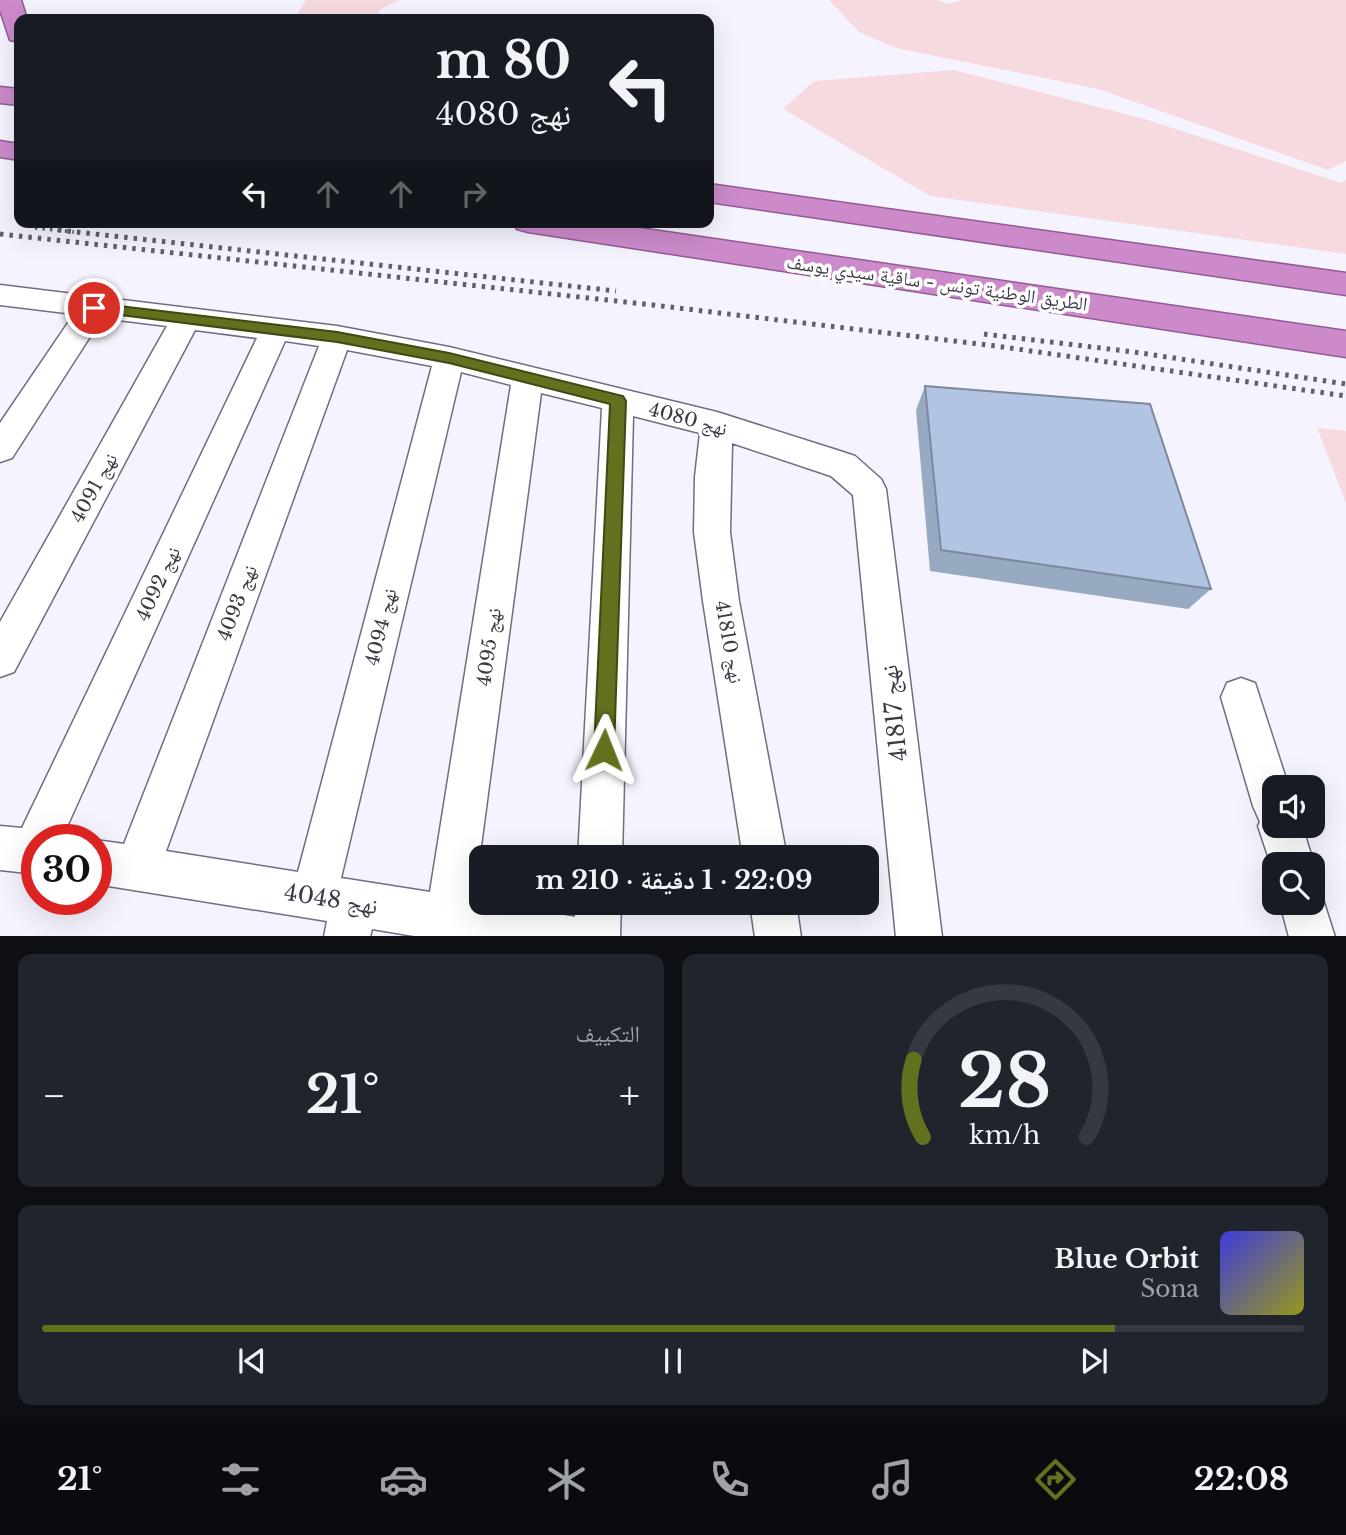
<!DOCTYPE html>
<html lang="ar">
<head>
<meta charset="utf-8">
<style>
  :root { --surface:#171b24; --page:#20242c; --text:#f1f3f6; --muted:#9ea1a6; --line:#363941; --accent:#62711d }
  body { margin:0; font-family:"Libre Baskerville","Noto Naskh Arabic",serif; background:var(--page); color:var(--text); direction:rtl; height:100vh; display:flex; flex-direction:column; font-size:26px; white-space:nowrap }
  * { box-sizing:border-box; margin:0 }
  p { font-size:23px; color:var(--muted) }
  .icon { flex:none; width:38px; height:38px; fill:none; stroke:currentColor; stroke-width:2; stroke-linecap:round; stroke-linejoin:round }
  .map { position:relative; height:936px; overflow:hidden; direction:ltr }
  .drawer { display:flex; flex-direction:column; gap:18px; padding:18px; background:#0d0f14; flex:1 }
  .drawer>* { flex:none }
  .top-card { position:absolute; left:14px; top:14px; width:700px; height:214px; border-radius:14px; box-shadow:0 7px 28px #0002; direction:rtl; background:#171b24; color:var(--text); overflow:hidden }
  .controls { position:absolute; left:1262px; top:775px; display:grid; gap:14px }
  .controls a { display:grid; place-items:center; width:63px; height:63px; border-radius:14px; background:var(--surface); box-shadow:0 7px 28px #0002; font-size:35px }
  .speed { position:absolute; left:21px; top:824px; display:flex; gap:14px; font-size:35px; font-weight:700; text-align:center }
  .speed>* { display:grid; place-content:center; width:91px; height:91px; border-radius:50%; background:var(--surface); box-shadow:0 7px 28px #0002; line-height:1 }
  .speed .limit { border:10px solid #d22; background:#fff; color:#111 }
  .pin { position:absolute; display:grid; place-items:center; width:60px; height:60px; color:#fff; margin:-30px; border:4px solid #fff; border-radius:50%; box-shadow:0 2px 7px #0007 }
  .me { position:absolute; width:77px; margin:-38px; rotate:2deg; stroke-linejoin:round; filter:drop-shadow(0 0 5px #0008) }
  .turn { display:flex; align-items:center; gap:24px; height:147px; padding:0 28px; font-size:32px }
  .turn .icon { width:91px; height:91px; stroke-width:2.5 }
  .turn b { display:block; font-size:49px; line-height:60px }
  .lanes { display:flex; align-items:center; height:66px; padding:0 28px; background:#0003; justify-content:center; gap:35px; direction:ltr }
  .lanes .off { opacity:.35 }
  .big { font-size:52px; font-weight:700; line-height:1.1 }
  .drawer .card { flex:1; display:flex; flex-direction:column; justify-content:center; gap:10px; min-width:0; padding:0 24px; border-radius:14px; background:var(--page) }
  .drawer .dial { align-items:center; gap:0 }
  .dial svg { height:182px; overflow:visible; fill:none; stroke:var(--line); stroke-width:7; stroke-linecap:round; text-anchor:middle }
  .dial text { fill:var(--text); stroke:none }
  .song { display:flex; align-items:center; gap:21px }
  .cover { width:84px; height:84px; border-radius:10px; background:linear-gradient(135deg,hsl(240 70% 55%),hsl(60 70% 35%)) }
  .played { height:7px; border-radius:4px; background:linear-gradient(90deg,var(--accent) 85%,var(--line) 85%) }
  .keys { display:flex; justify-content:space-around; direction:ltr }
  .heat { display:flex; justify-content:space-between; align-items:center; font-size:38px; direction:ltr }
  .drawer .tiles { flex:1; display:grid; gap:18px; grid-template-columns:1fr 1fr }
  .card:last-child { grid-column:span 2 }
  .trip { position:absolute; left:469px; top:845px; width:410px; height:70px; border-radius:14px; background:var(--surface); box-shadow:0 7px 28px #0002; font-weight:700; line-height:70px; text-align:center; direction:rtl }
  .menu { display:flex; height:112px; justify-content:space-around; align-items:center; background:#090b0e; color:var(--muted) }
  .menu .icon { width:49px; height:49px }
  .menu .selected { color:var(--accent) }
  .menu b { font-size:32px; color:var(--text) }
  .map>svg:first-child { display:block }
  .green { fill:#f7dae0 }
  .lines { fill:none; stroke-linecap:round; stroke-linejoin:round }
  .minor-casing { stroke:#706d82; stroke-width:3 }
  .trunk-casing { stroke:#915c94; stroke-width:3 }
  .minor { fill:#fff; fill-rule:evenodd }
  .trunk { fill:#cc8acb; fill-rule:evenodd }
  .rail-far1 { stroke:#61606a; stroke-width:3.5; stroke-dasharray:2.5 5; stroke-linecap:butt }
  .rail { stroke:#61606a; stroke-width:5; stroke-dasharray:3.5 6; stroke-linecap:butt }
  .wall { fill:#98a9c2 }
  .building { fill:#b1c4e1; stroke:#7c899e; stroke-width:2 }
  .route { fill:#62711d; stroke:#404913; stroke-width:2 }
  .labels { text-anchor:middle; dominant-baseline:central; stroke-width:7; stroke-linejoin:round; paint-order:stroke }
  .street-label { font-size:19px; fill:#3c3b45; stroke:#fff }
  .near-street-label { font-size:23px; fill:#3c3b45; stroke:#fff }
</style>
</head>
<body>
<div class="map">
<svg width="1346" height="937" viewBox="0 0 1346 937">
  <rect width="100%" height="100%" fill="#f5f3fd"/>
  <path class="green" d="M 306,0 L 400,0 L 381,9 L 374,19 L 294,19 Z
    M 829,0 L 937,0 L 949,4 L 962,0 L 1346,0 L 1346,161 L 1328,170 L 1098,89 L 896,48 L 859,32 Z
    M 954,70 L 1145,119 L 1341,183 L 1346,180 L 1346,254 L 930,196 L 783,109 L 814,81 Z
    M 1317,428 L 1346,431 L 1346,503 Z"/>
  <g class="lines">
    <defs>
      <path id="minor" d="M 0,285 L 337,326 L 449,347 L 717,412 L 843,452 L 855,456 L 881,479 L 886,489 L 942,937 L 896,937 L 853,495 L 831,476 L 732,443 L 730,532 L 739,601 L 787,858 L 743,858 L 703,601 L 694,532 L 695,477 L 700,433 L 633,416 L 622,858 L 578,858 L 602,408 L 541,393 L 474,899 L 481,901 L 481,903 L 497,903 L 575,917 L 575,903 L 621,903 L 620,937 L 420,937 L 372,929 L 370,937 L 324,937 L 327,921 L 96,884 L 96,840 L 124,844 L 319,346 L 285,341 L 61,840 L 37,840 L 37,874 L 0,870 L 0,826 L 22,828 L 257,338 L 195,330 L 14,672 L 0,677 L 0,622 L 167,326 L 102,318 L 12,458 L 0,462 L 0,423 L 74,314 L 0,305 ZM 347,350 L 432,366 L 298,872 L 166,851 ZM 461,372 L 511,385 L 430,892 L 341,878 Z
        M 1241,678 L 1255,683 L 1289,788 L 1274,788 L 1274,826 L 1302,826 L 1314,864 L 1312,868 L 1312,864 L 1274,864 L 1274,874 L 1258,826 L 1260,822 L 1253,806 L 1221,697 L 1227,683 Z
        M 1312,884 L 1319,887 L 1335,937 L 1289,937 L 1280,903 L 1312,903 Z
        M 750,903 L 796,903 L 801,937 L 755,937 Z"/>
      <path id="trunk" d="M 0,0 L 21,0 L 27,19 L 19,19 L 19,42 L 10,40 L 0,10 Z
        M 0,87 L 19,89 L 19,105 L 0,103 Z
        M 0,141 L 19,144 L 19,160 L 0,157 Z
        M 709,184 L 1346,273 L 1346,295 L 709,202 Z
        M 513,222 L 598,222 L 1346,331 L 1346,357 L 528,232 L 517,229 Z"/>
    </defs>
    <use href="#minor" class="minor-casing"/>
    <use href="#trunk" class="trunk-casing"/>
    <use href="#minor" class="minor"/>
    <use href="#trunk" class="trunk"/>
    <path class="rail-far1" d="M 35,228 L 74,232"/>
    <path class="rail" d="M 58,230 L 616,291
      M 0,234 L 653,305 L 996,346 L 1346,396
      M 984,334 L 1134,352 L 1346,384"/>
  </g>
  <path class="wall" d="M 925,386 L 1211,589 L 1188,609 L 930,571 L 916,410 Z"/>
  <path class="building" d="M 925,386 L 1150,404 L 1211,589 L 941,550 Z"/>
  <path class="route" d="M 94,303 L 337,332 L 449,353 L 623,396 L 626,401 L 614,750 L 611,757 L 604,760 L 597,757 L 594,750 L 610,404 L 449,363 L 337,342 L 89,311 L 89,304 Z"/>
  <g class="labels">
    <g class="street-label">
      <text transform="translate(937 283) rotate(8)">الطريق الوطنية تونس - ساقية سيدي يوسف</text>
      <text transform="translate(688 419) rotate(15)">نهج 4080</text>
      <text transform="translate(94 488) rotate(-61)">نهج 4091</text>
      <text transform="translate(158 584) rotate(-65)">نهج 4092</text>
      <text transform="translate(237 603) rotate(-69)">نهج 4093</text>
      <text transform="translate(381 627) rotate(-76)">نهج 4094</text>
      <text transform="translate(729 642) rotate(80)">نهج 41810</text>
      <text transform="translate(489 647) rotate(-82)">نهج 4095</text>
    </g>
    <g class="near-street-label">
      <text transform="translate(894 713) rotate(-96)">نهج 41817</text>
      <text transform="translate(331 899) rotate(9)">نهج 4048</text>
    </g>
  </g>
</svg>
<div class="controls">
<a><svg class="icon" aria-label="sound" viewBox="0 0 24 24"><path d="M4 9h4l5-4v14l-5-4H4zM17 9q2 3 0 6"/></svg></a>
<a><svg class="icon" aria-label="search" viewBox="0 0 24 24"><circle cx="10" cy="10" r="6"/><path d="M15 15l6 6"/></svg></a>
</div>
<div class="speed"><div class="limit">30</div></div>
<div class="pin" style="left:94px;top:308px;background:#d93025"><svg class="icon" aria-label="arrive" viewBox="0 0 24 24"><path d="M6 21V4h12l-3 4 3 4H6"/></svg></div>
<svg class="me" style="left:604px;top:750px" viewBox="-20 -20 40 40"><path d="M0-17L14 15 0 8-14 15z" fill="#62711d" stroke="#fff" stroke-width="4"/></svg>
<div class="trip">22:09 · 1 دقيقة · 210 m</div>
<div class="top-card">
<div class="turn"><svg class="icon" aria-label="left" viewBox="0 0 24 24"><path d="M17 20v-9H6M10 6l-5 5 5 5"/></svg><div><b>80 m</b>نهج 4080</div></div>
<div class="lanes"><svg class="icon" aria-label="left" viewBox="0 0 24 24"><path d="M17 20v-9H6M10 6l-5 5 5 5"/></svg><svg class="icon off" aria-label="ahead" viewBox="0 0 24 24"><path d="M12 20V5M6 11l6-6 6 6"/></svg><svg class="icon off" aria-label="ahead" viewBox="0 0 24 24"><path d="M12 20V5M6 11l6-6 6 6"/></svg><svg class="icon off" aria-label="right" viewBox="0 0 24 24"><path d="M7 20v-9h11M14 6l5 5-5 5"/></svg></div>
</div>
</div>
<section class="drawer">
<div class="tiles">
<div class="card dial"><svg viewBox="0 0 100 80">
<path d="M14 69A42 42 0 1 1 86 69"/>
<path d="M14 69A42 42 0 0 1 10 35" stroke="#62711d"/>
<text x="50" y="56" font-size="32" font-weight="700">28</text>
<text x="50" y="72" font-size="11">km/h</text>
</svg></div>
<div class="card"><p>التكييف</p>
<div class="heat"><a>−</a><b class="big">21°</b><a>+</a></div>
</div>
<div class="card">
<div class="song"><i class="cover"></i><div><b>Blue Orbit</b><p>Sona</p></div></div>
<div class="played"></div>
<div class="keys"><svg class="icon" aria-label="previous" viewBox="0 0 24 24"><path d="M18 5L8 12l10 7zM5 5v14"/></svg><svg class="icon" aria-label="pause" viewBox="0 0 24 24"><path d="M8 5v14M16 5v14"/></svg><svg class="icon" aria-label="next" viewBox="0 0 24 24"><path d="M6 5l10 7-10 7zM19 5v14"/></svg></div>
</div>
</div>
</section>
<nav class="menu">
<b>22:08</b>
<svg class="icon selected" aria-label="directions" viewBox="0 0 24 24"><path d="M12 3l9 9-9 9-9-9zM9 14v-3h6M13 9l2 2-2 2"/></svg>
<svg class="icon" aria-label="music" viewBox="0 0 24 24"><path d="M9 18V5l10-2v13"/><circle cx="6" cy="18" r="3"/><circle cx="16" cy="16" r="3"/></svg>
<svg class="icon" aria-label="phone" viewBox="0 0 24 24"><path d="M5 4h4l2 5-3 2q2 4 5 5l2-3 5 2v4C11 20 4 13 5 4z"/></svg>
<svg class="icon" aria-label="climate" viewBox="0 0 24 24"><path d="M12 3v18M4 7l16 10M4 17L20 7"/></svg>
<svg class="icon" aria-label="car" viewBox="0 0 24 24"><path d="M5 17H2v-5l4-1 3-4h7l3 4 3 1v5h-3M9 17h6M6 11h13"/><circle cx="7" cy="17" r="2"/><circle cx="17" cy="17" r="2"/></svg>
<svg class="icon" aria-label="filters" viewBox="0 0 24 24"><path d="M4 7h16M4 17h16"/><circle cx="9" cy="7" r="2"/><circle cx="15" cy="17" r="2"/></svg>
<b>21°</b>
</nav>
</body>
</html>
